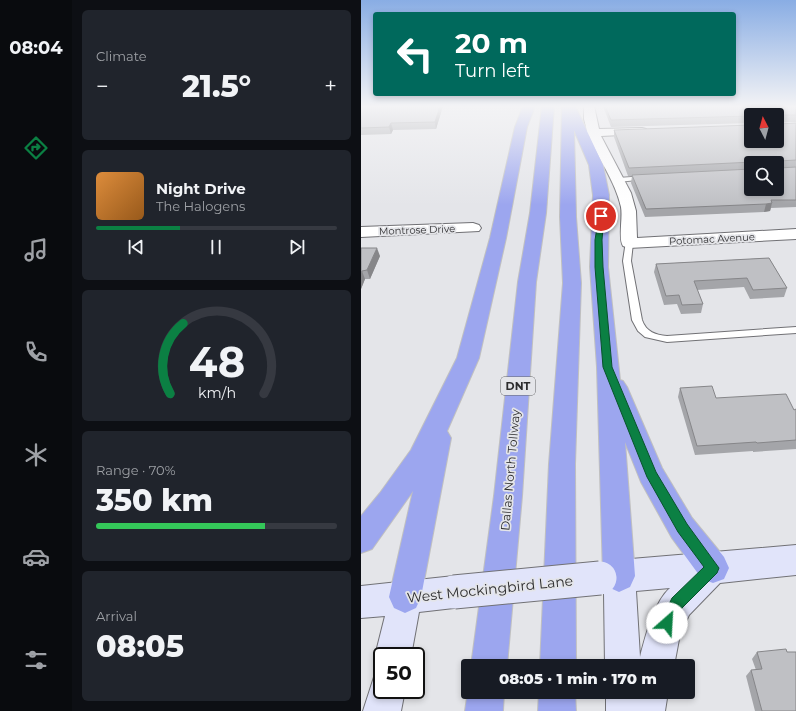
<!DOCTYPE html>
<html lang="en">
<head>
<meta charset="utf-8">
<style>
  :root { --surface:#171b24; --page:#20242c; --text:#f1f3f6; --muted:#9ea1a6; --line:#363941; --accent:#0b8043 }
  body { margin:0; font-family:Montserrat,sans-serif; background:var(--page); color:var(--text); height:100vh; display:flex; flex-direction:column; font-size:15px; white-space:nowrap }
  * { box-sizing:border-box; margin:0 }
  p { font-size:13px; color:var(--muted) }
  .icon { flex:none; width:22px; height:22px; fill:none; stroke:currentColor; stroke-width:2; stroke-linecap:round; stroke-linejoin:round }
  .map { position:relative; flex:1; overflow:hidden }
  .side { display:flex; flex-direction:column; gap:10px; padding:10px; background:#0d0f14; width:289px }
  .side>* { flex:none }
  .guide { position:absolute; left:12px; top:12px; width:363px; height:84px; border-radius:4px; box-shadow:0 2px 6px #0003; background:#00695c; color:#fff; overflow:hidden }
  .needle { width:26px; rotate:354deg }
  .controls { position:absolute; left:383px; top:108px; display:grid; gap:8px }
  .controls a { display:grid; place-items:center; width:40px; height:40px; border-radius:4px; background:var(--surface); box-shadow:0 2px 6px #0003; font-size:20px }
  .speed { position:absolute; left:12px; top:647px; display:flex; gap:8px; font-size:20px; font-weight:700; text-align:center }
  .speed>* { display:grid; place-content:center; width:52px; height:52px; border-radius:50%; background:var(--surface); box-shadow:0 2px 6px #0003; line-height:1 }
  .speed .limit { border:2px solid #111; border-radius:6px; background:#fff; color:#111 }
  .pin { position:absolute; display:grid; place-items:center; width:34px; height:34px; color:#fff; margin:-17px; border:2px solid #fff; border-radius:50%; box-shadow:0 1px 4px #0007 }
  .me { position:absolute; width:44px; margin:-22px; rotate:26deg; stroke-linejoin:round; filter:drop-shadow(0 0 3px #0008) }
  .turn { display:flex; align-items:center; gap:14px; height:84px; padding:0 16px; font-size:18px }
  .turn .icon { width:52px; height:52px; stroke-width:2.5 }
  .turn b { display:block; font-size:28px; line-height:34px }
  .big { font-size:30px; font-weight:800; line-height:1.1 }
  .side .widget { flex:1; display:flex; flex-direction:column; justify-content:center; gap:6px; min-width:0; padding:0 14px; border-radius:6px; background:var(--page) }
  .side .dial { align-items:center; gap:0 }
  .dial svg { height:104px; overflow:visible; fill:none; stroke:var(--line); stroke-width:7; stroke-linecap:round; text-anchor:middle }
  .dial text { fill:var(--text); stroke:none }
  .song { display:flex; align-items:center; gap:12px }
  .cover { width:48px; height:48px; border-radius:6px; background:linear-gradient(135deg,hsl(30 70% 55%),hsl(30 70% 35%)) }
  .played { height:4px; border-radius:2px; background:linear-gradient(90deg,var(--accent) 35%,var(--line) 35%) }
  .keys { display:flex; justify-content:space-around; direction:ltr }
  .heat { display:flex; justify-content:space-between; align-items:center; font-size:22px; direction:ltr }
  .charge { height:6px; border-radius:3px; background:linear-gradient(90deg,#34c759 70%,var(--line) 0) }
  .trip { position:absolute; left:100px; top:659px; width:234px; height:40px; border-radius:4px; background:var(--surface); box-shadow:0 2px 6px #0003; font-weight:800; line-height:40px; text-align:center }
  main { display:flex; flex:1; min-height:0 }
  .tabs { display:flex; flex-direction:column; width:72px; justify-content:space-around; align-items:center; background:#090b0e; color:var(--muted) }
  .tabs .icon { width:28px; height:28px }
  .tabs .on { color:var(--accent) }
  .tabs b { font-size:18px; color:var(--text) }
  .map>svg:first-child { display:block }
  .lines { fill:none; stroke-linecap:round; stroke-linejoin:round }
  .lane-casing { stroke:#717175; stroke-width:2 }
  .street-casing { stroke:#717175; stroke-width:2 }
  .secondary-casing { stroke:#717175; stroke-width:2 }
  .highway-casing { stroke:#c0c0c0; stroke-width:2 }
  .lane { fill:#fff; fill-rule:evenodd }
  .street { fill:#fff; fill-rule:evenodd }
  .secondary { fill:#e1e4fa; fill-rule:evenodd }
  .highway { fill:#9ca6ef; fill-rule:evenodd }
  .secondary-bridge-casing { stroke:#717175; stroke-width:35; stroke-linecap:butt }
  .secondary-bridge { stroke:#e1e4fa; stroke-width:33 }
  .wall { fill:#a4a5a9; fill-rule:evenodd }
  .shaded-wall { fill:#868689 }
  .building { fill:#bfc0c4; stroke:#868689 }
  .route { fill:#0b8043; stroke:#07532c }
  .labels { text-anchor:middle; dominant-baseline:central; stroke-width:3.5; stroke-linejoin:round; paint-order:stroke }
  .far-street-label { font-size:10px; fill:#2c2c2e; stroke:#e4e5e9 }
  .shield { fill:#e4e5e9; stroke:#636466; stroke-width:1 }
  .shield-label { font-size:11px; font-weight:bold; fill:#2c2c2e }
  .street-label { font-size:12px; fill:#2c2c2e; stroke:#e4e5e9 }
  .near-street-label { font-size:14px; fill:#2c2c2e; stroke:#e4e5e9 }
</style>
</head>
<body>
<main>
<nav class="tabs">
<b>08:04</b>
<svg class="icon on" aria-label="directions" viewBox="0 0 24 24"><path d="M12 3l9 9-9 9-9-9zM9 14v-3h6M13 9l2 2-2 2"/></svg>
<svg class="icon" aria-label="music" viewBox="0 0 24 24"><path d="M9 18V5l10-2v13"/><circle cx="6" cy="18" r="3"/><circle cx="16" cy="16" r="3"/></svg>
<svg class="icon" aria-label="phone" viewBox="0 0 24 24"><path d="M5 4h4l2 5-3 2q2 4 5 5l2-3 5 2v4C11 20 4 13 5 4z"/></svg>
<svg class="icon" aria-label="climate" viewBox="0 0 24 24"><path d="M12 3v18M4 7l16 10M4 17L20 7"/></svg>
<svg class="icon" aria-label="car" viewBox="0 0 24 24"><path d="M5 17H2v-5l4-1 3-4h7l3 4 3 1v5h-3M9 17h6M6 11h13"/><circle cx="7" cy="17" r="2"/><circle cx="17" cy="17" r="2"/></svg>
<svg class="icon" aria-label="filters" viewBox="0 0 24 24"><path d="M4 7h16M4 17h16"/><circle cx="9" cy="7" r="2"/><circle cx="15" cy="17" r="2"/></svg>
</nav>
<section class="side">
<div class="widget"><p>Climate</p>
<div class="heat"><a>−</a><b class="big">21.5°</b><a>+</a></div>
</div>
<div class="widget">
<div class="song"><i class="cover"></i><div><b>Night Drive</b><p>The Halogens</p></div></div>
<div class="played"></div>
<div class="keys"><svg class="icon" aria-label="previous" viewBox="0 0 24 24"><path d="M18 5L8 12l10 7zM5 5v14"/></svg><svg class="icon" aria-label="pause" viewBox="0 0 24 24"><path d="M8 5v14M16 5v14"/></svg><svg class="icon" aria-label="next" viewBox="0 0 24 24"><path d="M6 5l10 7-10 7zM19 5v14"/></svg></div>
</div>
<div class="widget dial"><svg viewBox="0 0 100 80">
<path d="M14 69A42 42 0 1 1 86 69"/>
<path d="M14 69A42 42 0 0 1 24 15" stroke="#0b8043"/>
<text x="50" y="56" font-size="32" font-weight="700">48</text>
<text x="50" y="72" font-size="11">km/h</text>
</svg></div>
<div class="widget"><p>Range · 70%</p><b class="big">350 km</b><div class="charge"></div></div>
<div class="widget"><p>Arrival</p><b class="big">08:05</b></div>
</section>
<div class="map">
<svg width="435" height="711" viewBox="0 0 435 711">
  <rect width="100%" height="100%" fill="#e4e5e9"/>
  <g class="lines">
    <defs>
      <path id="lane" d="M 284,176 L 287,178 L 286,179 L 257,182 L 254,180 L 257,178 Z
        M 265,241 L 268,241 L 272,243 L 270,261 L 281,320 C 285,332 295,335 306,336 L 435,327 L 435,333 L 306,342 L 284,337 L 277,331 L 271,320 L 262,261 Z"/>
      <path id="street" d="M 223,106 L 233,106 L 238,129 L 281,128 L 285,129 L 287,131 L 285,133 L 281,134 L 240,136 L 270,193 L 275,211 L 276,238 L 435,229 L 435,239 L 268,248 L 262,246 C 257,239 262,218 260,207 C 254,181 238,160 228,136 L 225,133 L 226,131 L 223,119 Z
        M 112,223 L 118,225 L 120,228 L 118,231 L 0,237 L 0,227 Z"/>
      <path id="secondary" d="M 435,545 L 435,575 L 359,583 L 328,615 L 319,634 L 313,666 L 244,666 L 243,593 L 233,589 L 228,578 L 233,567 L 244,562 L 258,560 ZM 309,588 C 293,602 284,637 279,657 L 275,591 Z
        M 93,576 L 104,581 L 109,592 L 104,603 L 93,608 L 58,612 L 50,656 L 21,656 L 21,669 L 20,668 L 14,656 L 24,616 L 0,618 L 0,586 Z
        M 21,674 L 21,690 L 44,690 L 40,711 L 2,711 L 13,677 Z
        M 245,692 L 307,692 L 304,711 L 245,711 Z"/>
      <path id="highway" d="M 162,106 L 174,106 L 166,127 L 145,238 L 118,358 L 86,431 L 90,438 L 60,597 L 55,608 L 44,613 L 33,608 L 28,597 L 52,491 L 11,549 L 0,553 L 0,516 L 19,493 L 50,450 L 96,358 L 129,238 L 154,127 Z
        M 181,106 L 193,106 L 185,213 L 175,282 L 161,496 L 146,666 L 110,666 L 133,496 L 157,282 L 169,213 Z
        M 201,106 L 213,106 L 216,110 L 242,165 L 248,195 L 247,267 L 259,380 L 262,381 L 266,387 L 301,468 L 331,518 L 363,557 L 368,568 L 363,579 L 352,583 L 341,579 L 311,538 L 280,482 L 264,442 L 274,576 L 269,587 L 258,592 L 247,587 L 242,576 L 236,367 L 229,267 L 232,195 L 228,165 L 213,130 L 215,217 L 220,283 L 214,464 L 215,666 L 179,666 L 188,464 L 202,283 L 199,217 Z
        M 107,691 L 143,692 L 142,711 L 104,711 Z
        M 178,692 L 214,692 L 215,711 L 177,711 Z"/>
    </defs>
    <use href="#lane" class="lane-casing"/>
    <use href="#street" class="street-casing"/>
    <use href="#secondary" class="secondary-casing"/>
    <use href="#highway" class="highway-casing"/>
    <use href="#lane" class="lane"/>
    <use href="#street" class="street"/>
    <use href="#secondary" class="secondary"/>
    <use href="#highway" class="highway"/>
    <defs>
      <path id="secondary-bridge" d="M 93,592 L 239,578"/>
    </defs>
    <use href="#secondary-bridge" class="secondary-bridge-casing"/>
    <use href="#secondary-bridge" class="secondary-bridge"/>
  </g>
  <path class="wall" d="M 82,106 L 75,129 L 32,130 L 30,134 L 0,135 L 0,107 Z
    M 242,106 L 435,106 L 435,122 L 417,122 L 418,124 L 435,123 L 435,207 L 410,208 L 409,211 L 403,212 L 284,217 L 270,183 L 271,176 L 267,176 L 253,137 L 253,130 L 390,141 L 416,115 L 390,115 L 390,123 L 250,127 ZM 390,163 L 416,163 L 390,189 Z
    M 0,248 L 19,256 L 9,279 L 4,279 L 0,289 Z
    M 408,258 L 426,288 L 423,297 L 389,299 L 383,287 L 336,290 L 342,304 L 340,313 L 320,314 L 316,304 L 303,305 L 293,272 L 295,264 Z
    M 319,388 L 355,398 L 433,410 L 435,409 L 435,449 L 392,452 L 392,451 L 334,455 L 317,397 Z
    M 396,652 L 435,711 L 394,711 L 385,676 L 390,670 L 395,670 L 391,659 Z"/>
  <path class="shaded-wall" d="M 79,106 L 82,106 L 75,129 L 74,122 Z
    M 30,123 L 32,130 L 30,134 L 28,127 Z
    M 411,203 L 409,211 L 403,212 L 405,204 Z
    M 16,248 L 19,256 L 9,279 L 6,270 Z
    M 1,271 L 4,279 L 0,289 L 0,273 Z"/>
  <path class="building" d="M 11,106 L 79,106 L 74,122 L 30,123 L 28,127 L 0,128 L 0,107 Z
    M 244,106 L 435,106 L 435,115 L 418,115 L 416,116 L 418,124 L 435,123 L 435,160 L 418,161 L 417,163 L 418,168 L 435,167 L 435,200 L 410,200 L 411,203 L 405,204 L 285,209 L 271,175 L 390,169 L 390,189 L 416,189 L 416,163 L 393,163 L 392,162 L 268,168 L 253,130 L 390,125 L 390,141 L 416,141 L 416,115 L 390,115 L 390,116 L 250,120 Z
    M 0,248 L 16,248 L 6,270 L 1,271 L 0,273 Z
    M 408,258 L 426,288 L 392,290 L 386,278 L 333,281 L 342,304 L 321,305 L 318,295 L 305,296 L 295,264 Z
    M 351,386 L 355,398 L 425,394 L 433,410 L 435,409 L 435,440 L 396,443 L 395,442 L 336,446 L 319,388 Z
    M 425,649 L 426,652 L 435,652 L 435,711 L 401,711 L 390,670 L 401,669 L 396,652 Z"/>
  <linearGradient id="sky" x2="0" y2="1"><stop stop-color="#89ade4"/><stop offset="0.52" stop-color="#f3f3f5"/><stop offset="1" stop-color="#f3f3f5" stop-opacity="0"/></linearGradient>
  <rect width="435" height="205" fill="url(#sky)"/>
  <path class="route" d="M 238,215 L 243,216 L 241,240 L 242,267 L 251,367 L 295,472 L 326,524 L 358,568 L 356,573 L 321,608 L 311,628 L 306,630 L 301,628 L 299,623 L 311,598 L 343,567 L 317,532 L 286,477 L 242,367 L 234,267 L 234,240 Z"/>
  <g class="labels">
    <g class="far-street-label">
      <text transform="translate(56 230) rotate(-2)">Montrose Drive</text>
      <text transform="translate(351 239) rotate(-3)">Potomac Avenue</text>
    </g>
    <rect class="shield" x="140" y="377" width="34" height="18" rx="3"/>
    <g class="shield-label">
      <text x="157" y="386">DNT</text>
    </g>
    <g class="street-label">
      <text transform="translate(149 470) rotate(-85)">Dallas North Tollway</text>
    </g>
    <g class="near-street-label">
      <text transform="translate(129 589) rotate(-6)">West Mockingbird Lane</text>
    </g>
  </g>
</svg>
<div class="controls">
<a><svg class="needle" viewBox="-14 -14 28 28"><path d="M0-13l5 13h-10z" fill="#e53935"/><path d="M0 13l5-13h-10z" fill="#9ea1a6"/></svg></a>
<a><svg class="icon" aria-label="search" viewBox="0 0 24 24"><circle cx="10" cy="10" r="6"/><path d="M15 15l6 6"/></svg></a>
</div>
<div class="speed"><div class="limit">50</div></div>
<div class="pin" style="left:240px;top:216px;background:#d93025"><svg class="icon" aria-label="arrive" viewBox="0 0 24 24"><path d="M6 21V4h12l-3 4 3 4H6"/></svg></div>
<svg class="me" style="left:306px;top:623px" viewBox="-20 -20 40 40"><circle r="19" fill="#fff"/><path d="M0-13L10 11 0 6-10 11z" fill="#0b8043"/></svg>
<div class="trip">08:05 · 1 min · 170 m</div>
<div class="guide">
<div class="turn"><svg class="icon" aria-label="left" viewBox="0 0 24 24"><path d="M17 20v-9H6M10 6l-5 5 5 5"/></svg><div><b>20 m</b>Turn left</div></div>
</div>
</div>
</main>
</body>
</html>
